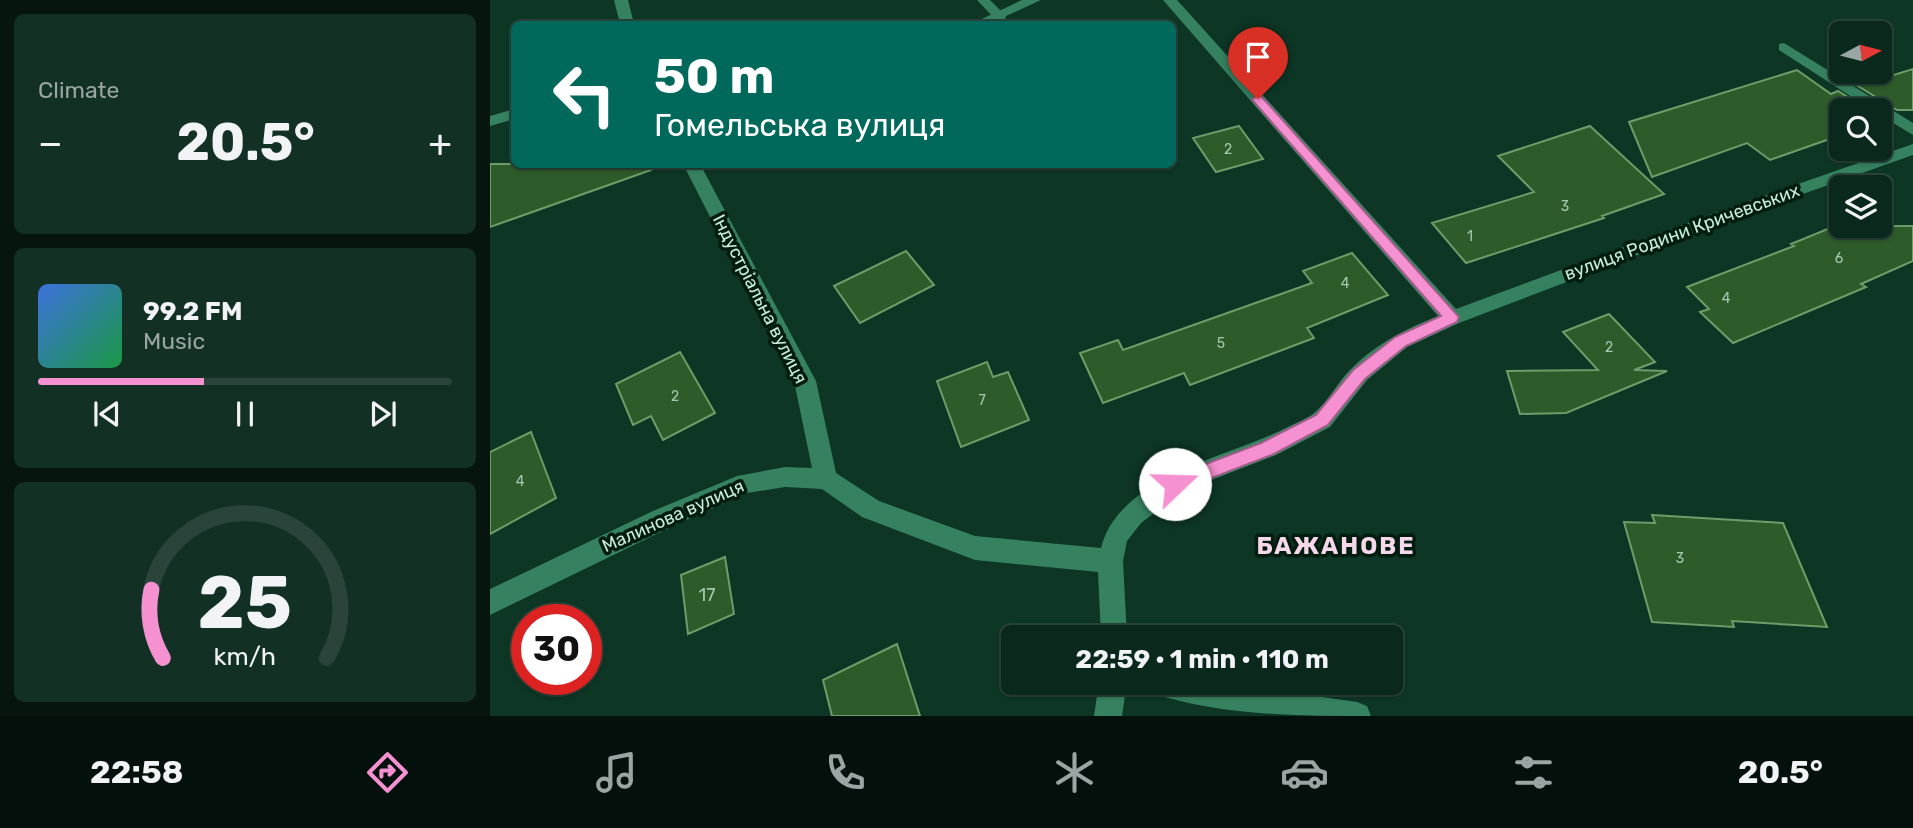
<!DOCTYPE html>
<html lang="en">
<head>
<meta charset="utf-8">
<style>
  :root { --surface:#0a281c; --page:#133025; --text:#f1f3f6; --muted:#99a6a3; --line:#2a443b; --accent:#f590d1 }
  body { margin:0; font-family:Rubik,sans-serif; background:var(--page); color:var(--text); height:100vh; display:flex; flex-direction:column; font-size:26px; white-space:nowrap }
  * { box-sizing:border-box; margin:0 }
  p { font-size:23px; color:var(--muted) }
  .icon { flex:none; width:38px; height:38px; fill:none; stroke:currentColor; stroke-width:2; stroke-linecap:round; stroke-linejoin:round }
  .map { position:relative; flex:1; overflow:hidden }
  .drawer { display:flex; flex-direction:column; gap:14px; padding:14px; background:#06160f; width:490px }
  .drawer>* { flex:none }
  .top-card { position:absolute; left:21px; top:21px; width:665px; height:147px; border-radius:10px; box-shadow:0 2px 5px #0004,0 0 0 2px var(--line); background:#00695c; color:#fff; overflow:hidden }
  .needle { width:46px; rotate:83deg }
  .tools { position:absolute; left:1339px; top:21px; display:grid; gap:14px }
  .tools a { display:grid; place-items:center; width:63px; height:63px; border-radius:10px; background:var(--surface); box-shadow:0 2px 5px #0004,0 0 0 2px var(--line); font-size:35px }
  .speed { position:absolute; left:21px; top:604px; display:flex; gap:14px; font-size:35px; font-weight:700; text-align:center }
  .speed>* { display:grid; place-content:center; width:91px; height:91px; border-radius:50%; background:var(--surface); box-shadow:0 2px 5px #0004,0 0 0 2px var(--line); line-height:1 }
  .speed .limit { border:10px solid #d22; background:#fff; color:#111 }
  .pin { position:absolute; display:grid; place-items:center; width:60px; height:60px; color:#fff; margin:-72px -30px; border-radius:50% 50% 50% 0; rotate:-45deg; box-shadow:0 0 7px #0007 }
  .pin .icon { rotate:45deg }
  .me { position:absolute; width:77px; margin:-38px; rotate:69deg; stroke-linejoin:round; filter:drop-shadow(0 0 5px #0008) }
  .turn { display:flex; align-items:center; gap:24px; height:147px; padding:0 28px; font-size:32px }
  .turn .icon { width:91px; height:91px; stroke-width:2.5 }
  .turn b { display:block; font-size:49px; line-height:60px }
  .big { font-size:52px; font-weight:700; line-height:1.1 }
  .drawer .tile { flex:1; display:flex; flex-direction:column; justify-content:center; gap:10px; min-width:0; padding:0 24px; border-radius:10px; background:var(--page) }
  .drawer .dial { align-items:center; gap:0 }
  .dial svg { height:182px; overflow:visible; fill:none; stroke:var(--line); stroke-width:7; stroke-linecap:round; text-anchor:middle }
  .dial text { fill:var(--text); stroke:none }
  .song { display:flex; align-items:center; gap:21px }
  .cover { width:84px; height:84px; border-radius:10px; background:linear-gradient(135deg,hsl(220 70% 55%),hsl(140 70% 35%)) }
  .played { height:7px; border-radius:4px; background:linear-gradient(90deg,var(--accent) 40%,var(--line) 40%) }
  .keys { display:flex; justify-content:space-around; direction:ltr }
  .heat { display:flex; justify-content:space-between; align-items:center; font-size:38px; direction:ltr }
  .trip { position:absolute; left:511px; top:625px; width:402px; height:70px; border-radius:10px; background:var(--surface); box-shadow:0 2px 5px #0004,0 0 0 2px var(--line); font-weight:700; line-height:70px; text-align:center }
  .tabs { display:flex; height:112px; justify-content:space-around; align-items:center; background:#04100b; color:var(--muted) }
  .tabs .icon { width:49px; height:49px }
  .tabs .selected { color:var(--accent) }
  .tabs b { font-size:32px; color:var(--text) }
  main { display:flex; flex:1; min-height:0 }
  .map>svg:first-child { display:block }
  .building { fill:#2e5b2a; stroke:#6e9d69; stroke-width:2 }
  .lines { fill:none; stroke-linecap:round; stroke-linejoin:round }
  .lane { fill:#368160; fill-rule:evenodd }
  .street { fill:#368160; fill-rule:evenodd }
  .route { fill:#f590d1; stroke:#9f5e88; stroke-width:2 }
  .labels { text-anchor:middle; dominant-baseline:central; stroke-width:7; stroke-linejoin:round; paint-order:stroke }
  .number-label { font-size:14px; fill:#a2c8ad }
  .street-label { font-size:18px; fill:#c8ecd9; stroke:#001c0f }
  .near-number-label { font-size:18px; fill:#a2c8ad }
  .district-label { font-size:24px; font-weight:bold; letter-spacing:2px; fill:#f6d8ea; stroke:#001c0f }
</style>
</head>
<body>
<main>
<section class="drawer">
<div class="tile"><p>Climate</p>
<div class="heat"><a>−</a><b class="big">20.5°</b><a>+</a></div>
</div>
<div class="tile">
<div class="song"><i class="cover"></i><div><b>99.2 FM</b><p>Music</p></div></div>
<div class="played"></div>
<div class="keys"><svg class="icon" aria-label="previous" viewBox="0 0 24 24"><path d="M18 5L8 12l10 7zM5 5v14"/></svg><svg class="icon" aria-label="pause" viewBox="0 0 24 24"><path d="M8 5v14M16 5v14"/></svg><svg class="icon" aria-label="next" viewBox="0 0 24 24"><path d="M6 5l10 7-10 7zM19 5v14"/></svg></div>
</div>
<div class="tile dial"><svg viewBox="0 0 100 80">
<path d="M14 69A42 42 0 1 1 86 69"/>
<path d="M14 69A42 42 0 0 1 9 39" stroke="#f590d1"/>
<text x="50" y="56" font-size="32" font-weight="700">25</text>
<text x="50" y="72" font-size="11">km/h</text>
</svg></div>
</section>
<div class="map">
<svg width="1423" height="716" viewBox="0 0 1423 716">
  <rect width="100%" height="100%" fill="#0d3625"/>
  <path class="building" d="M 1423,69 L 1423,110 L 1407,110 L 1368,86 Z
    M 1307,70 L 1341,94 L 1348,91 L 1378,110 L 1351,110 L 1351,135 L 1280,160 L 1257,143 L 1162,177 L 1139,122 Z
    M 749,126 L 773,159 L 726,172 L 703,138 Z
    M 1100,126 L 1174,194 L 1112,216 L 1114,218 L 976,263 L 942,223 L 1044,192 L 1008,156 Z
    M 0,164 L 160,164 L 161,170 L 0,227 Z
    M 1345,226 L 1423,226 L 1423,261 L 1371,284 L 1376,287 L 1243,343 L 1210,312 L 1219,309 L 1197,287 L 1304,246 L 1301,244 Z
    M 416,251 L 444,285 L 370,323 L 344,286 Z
    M 862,253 L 898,295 L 817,328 L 824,338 L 700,385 L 694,373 L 613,403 L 590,353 L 628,340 L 633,350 L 822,283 L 813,271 Z
    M 1119,314 L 1165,362 L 1144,370 L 1177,371 L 1076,413 L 1030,414 L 1017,371 L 1108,370 L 1073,332 Z
    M 190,352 L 225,413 L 173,440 L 161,416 L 143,425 L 126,384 Z
    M 497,362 L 503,377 L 518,372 L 539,420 L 471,447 L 447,381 Z
    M 41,432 L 66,498 L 0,534 L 0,452 Z
    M 1162,515 L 1293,523 L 1337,627 L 1242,621 L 1244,627 L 1162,622 L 1134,522 L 1165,523 Z
    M 235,557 L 244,614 L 198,634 L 191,575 Z
    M 407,644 L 430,716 L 342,716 L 333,680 Z"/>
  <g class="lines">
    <path class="lane" d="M 487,0 L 500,0 L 516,16 L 515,19 L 505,19 Z
      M 1294,43 L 1423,123 L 1423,135 L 1390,115 L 1390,110 L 1382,110 L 1289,50 L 1289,44 Z"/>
    <path class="street" d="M 124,0 L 138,0 L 144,24 L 130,24 Z
      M 532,0 L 551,0 L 499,24 L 481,24 Z
      M 673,0 L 687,0 L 966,309 L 1222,214 L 1423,144 L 1423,155 L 1234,222 L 969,323 L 917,347 L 877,380 L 840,427 L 786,455 L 693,491 L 651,523 L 637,541 L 633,561 L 637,637 L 611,637 L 608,572 L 485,560 L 372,517 L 332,489 L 295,487 L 257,493 L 181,527 L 0,615 L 0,589 L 163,511 L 247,476 L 295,467 L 322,468 L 304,381 L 193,164 L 210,164 L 326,381 L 346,473 L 389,501 L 485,536 L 611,548 C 629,476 738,457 796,428 C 805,423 817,419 824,413 C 839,401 848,381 862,368 C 887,343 916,329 948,316 Z
      M 24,109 L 24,119 L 0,126 L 0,116 Z
      M 609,682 L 637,682 L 632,716 L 604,716 Z
      M 655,682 L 729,682 L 867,702 L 877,706 L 881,716 C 806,716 730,716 659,692 Z"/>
  </g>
  <path class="route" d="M 768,96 L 772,97 L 969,317 L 967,322 L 916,346 L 875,379 L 838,425 L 784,454 L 685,492 L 679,489 L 676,484 L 679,478 L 771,443 L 826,415 L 863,370 L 905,337 L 951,316 L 764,102 L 762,99 Z"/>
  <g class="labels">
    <g class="number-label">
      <text x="738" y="149">2</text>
      <text x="1075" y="206">3</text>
      <text x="980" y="236">1</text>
      <text x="1349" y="258">6</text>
      <text x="855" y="283">4</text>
      <text x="1236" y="298">4</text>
      <text x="731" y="343">5</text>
      <text x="1119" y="347">2</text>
      <text x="185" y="396">2</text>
      <text x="492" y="400">7</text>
      <text x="30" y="481">4</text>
      <text x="1190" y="558">3</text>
    </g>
    <g class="street-label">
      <text transform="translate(1192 232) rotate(-20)">вулиця Родини Кричевських</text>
      <text transform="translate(270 299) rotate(63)">Індустріальна вулиця</text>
      <text transform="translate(183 516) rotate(-24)">Малинова вулиця</text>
    </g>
    <g class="near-number-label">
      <text x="217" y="595">17</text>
    </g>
    <g class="district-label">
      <text x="846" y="546">БАЖАНОВЕ</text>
    </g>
  </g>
</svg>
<div class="tools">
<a><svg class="needle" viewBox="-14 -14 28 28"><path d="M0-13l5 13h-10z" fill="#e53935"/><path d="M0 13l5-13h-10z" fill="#99a6a3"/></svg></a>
<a><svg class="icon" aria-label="search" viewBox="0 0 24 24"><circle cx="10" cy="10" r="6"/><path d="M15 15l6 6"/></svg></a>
<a><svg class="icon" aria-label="layers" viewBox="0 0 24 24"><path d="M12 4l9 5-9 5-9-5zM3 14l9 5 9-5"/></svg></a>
</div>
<div class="speed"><div class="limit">30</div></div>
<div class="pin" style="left:768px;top:99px;background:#d93025"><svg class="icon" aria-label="arrive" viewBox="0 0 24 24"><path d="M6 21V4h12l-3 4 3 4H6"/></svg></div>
<svg class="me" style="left:685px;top:484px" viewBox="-20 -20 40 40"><circle r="19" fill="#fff"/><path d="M0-13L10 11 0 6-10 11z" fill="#f590d1"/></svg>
<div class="trip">22:59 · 1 min · 110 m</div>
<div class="top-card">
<div class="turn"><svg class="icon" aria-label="left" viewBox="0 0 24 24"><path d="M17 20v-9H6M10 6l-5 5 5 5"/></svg><div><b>50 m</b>Гомельська вулиця</div></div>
</div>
</div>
</main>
<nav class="tabs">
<b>22:58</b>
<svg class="icon selected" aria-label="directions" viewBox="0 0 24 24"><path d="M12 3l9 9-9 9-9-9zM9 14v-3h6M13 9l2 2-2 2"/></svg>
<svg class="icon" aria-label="music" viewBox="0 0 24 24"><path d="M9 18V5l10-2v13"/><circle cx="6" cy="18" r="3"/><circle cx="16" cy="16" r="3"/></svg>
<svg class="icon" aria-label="phone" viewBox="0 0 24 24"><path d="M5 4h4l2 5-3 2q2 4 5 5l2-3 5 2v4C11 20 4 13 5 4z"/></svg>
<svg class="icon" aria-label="climate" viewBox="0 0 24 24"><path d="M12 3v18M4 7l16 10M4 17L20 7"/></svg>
<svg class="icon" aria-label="car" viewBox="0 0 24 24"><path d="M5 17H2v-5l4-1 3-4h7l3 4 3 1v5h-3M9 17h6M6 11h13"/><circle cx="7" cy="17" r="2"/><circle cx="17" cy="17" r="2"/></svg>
<svg class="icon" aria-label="filters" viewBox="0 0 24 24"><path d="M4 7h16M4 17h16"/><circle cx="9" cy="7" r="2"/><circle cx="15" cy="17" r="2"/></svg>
<b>20.5°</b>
</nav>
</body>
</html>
